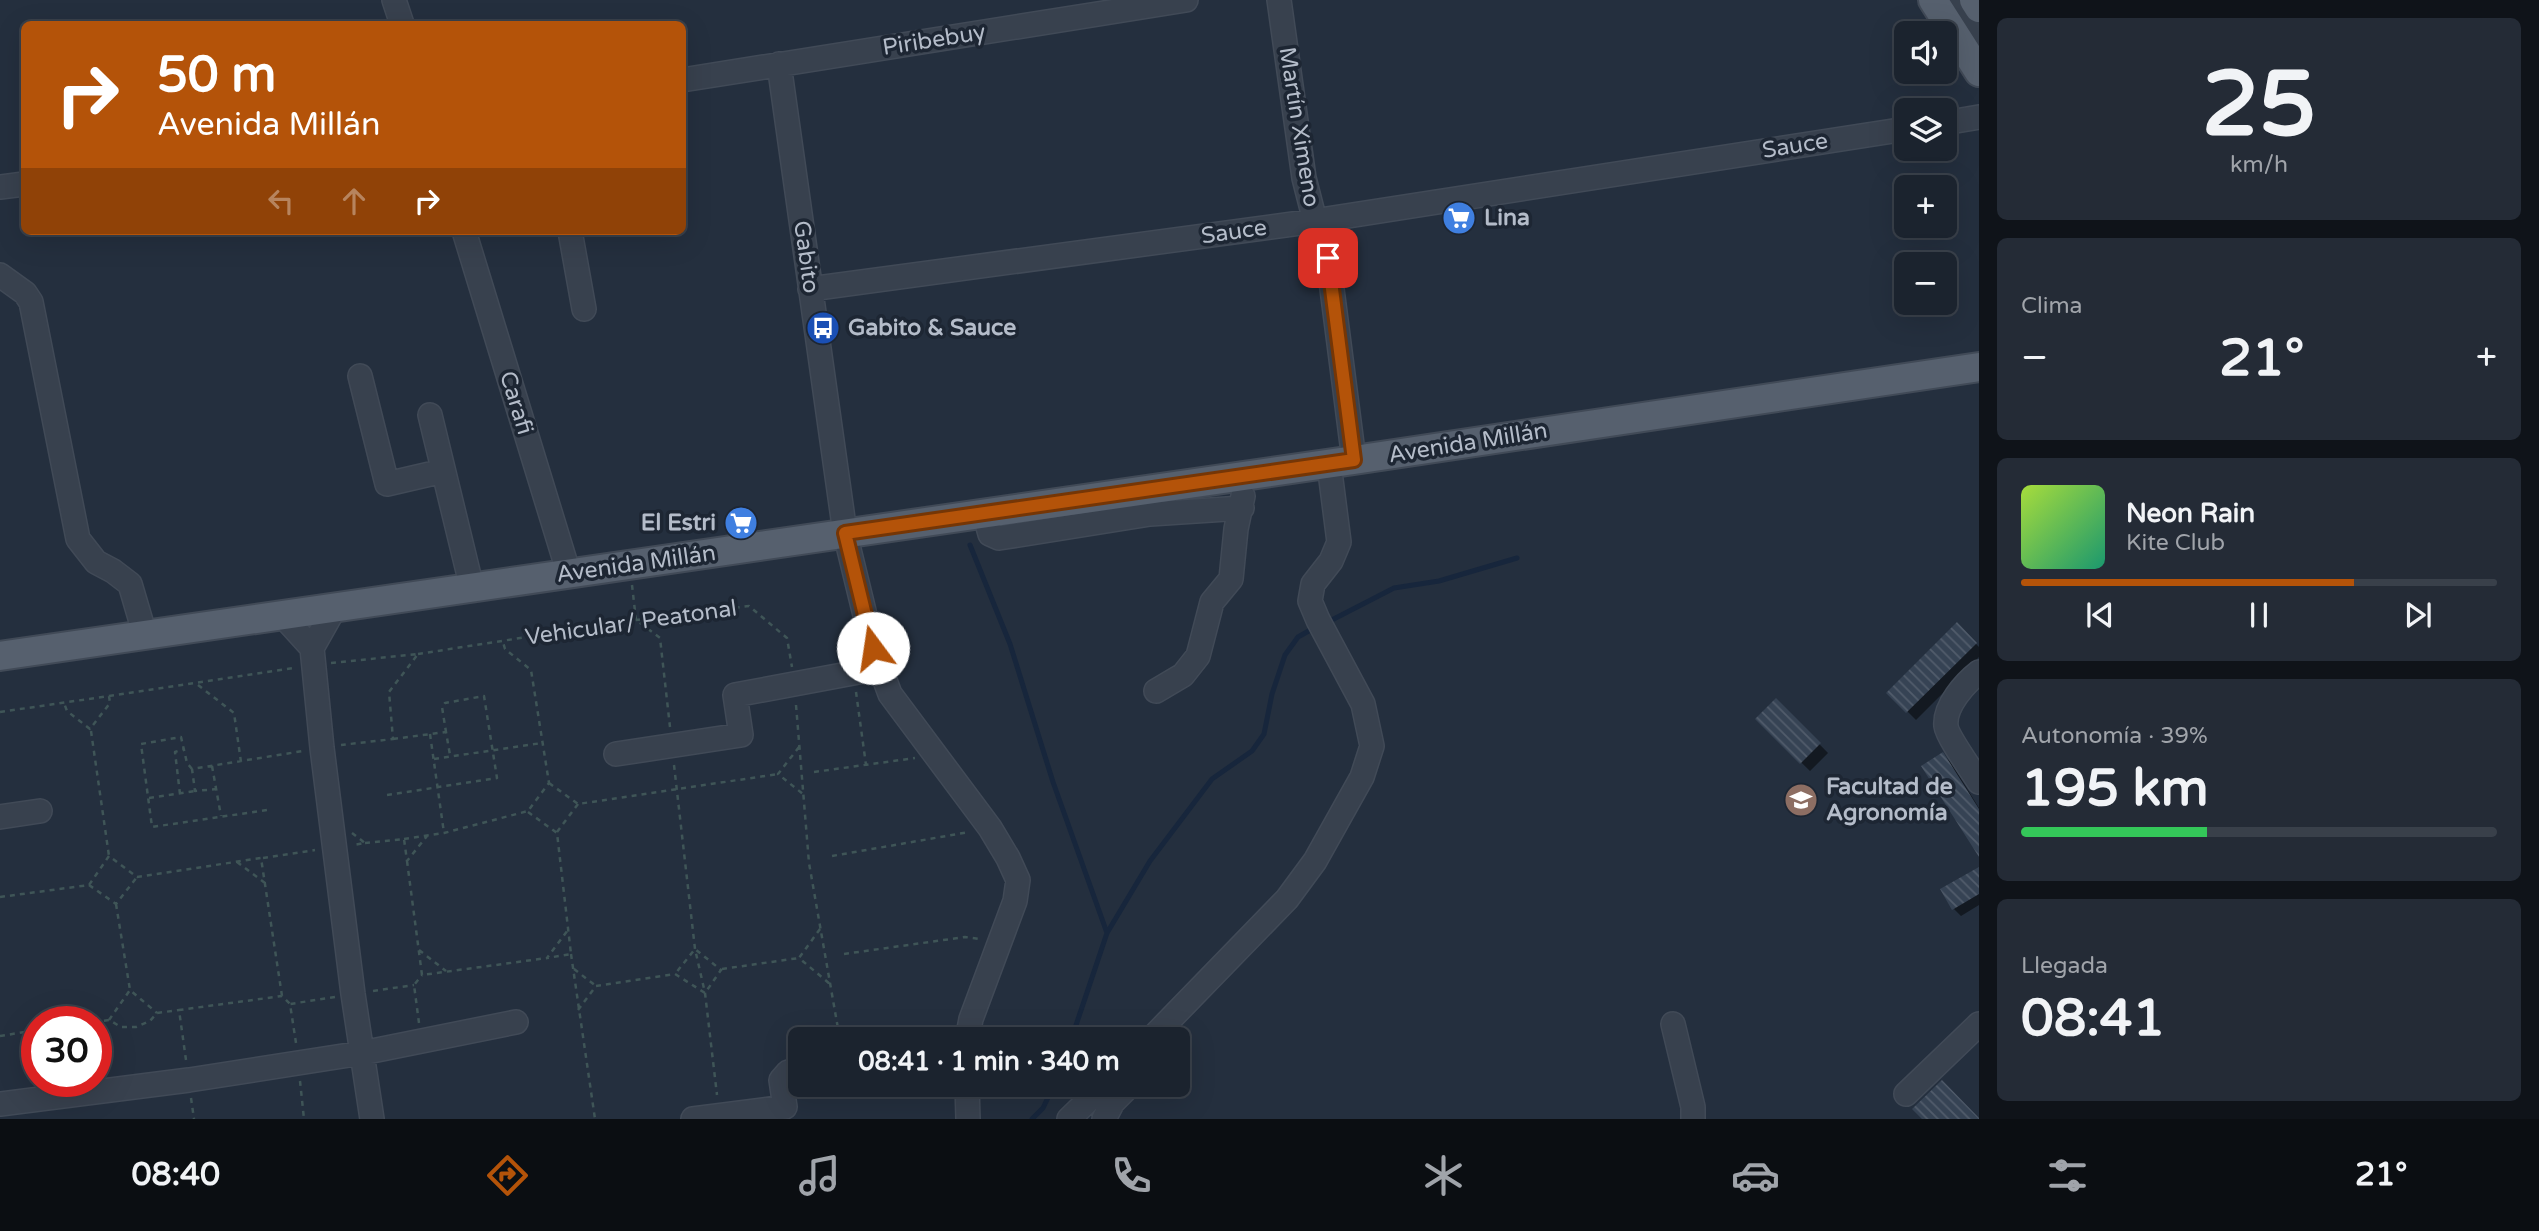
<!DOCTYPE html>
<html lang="es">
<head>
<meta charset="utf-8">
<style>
  :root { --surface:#1b232e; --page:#242b36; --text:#f1f3f6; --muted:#a0a4aa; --line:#39404a; --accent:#b45309 }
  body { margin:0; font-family:"Varela Round",sans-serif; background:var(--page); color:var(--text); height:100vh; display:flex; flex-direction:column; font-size:26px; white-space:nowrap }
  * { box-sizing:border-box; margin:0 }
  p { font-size:23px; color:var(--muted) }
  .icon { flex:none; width:38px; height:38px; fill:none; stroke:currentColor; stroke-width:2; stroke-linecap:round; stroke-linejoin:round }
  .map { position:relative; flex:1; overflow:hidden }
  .drawer { display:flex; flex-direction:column; gap:18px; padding:18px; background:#0f1319; width:560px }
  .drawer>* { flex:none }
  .hud { position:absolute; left:21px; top:21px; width:665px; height:214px; border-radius:10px; box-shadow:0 7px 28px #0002,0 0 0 2px var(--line); background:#b45309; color:#fff; overflow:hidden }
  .controls { position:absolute; left:1894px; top:21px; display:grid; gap:14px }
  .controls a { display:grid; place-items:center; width:63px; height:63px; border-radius:10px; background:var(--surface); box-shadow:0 7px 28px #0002,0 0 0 2px var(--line); font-size:35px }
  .speed { position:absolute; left:21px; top:1006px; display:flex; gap:14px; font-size:35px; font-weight:700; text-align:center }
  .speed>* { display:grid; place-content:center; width:91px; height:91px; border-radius:50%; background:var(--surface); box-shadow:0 7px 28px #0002,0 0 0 2px var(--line); line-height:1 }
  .speed .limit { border:10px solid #d22; background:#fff; color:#111 }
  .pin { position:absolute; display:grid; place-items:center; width:60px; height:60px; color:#fff; margin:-30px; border-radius:14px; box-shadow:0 4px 10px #0006 }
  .me { position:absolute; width:77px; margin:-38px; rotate:346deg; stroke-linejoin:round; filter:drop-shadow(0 0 5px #0008) }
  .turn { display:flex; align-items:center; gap:24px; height:147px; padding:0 21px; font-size:32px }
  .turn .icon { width:91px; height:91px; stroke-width:2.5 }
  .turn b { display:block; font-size:49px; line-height:60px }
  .lanes { display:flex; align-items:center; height:66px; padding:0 21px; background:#0003; justify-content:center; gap:35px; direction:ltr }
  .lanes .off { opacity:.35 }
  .big { font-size:52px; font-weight:700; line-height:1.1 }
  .drawer .widget { flex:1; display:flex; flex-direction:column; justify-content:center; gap:10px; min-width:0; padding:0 24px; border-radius:10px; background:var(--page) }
  .drawer .dial { align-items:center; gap:0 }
  .dial b { font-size:91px; line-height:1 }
  .song { display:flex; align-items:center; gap:21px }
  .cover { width:84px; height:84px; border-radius:10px; background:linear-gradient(135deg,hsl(80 70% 55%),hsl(160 70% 35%)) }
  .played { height:7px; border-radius:4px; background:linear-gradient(90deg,var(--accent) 70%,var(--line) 70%) }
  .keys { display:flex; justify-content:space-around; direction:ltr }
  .heat { display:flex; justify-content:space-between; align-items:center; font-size:38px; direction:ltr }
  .charge { height:10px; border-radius:5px; background:linear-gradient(90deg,#34c759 39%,var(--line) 0) }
  .trip { position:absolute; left:788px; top:1027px; width:402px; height:70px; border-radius:10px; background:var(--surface); box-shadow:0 7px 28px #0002,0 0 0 2px var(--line); font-weight:700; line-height:70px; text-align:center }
  .dock { display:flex; height:112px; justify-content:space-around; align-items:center; background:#0b0e12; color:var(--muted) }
  .dock .icon { width:49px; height:49px }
  .dock .selected { color:var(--accent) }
  .dock b { font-size:32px; color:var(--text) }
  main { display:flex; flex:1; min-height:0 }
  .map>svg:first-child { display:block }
  .shadow { fill:#0007 }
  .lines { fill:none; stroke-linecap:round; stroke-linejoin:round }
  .stream { stroke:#17263c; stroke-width:5 }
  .building { fill:url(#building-back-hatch) }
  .minor-casing { stroke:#414a57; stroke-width:26 }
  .major-casing { stroke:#414a57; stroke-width:32 }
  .path { stroke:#3f5557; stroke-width:2.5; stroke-dasharray:5 5; stroke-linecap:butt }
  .minor { stroke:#38414e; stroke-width:23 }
  .major { stroke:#56606e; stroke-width:28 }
  .route-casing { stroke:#753606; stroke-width:18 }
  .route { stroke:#b45309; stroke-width:12 }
  .labels { text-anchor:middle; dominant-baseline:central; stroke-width:7; stroke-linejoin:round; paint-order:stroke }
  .street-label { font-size:23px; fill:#b4bcc9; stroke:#1d2633 }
  .poi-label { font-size:23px; font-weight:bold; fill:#b4bcc9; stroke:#1d2633; text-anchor:start }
</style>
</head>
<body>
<main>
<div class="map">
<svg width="1979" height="1119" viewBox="0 0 1979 1119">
  <defs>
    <pattern id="building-back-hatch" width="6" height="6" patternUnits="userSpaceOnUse" patternTransform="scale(1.75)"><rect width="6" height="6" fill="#364354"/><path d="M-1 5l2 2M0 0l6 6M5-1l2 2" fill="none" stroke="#515c6b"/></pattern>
  </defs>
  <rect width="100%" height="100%" fill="#242f3e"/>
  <path class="shadow" d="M 1957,625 L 1979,647 L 1979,657 L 1916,720 L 1889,693 Z
    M 1776,700 L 1828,753 L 1810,771 L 1757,719 Z
    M 1942,754 L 1950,761 L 1979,808 L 1979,854 Z
    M 1979,869 L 1979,905 L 1961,916 L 1954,909 Z"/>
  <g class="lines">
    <path class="stream" d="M 970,545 L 1010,644 L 1053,782 L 1107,933
      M 1326,623 L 1394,588 L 1439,581 L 1517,558
      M 1071,1040 L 1107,933 L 1150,861 L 1212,779 L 1252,751 L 1264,734 L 1272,694 L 1285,655 L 1298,637 L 1314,628
      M 1032,1119 L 1043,1108 L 1054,1085"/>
  </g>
  <path class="building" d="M 1957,622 L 1977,643 L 1906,713 L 1886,693 Z
    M 1776,698 L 1821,743 L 1800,764 L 1755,719 Z
    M 1943,752 L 1979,809 L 1979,857 L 1921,766 Z
    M 1979,867 L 1979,894 L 1952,910 L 1940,889 Z
    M 1942,1080 L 1979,1118 L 1979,1119 L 1922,1119 L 1912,1109 Z"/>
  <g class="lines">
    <defs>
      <path id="minor" d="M 394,0 L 402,24
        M 1279,0 L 1304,178 L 1315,221 L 1322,235 L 1328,258 L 1354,460
        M 1952,0 L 1979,41
        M 779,64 L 845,533 L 873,648 L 890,694 L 990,828 L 1008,858 L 1018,880 L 1015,901 L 971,1019 L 967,1040
        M 682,80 L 1186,0
        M 1944,123 L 1979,117
        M 0,187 L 24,184
        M 464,231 L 569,574
        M 570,231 L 584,309
        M 0,275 L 25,293 L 31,302 L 78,539 L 96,562 L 113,571 L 130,584 L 145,635
        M 810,289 L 1315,221 L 1906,129
        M 360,376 L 387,484 L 443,471
        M 430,415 L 472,588
        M 984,512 L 990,534 L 999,538 L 1150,514 L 1242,508
        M 282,615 L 312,648 L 322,748 L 353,994 L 372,1119
        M 312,648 L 334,609
        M 1979,672 C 1965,683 1944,706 1946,726 C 1947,736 1972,771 1979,782
        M 1156,691 L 1183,675 L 1198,656 L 1212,602 L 1231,579 L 1236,529 L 1243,496
        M 616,754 L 741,735 L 735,695 L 880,668
        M 0,817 L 40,811
        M 1673,1024 L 1693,1107 L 1693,1119
        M 1150,1040 L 1287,899 L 1315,861 L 1362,777 L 1372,746 L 1363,704 L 1318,620 L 1310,601 L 1313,584 L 1331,561 L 1339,542 L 1329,464
        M 967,1085 L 968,1119
        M 1906,1094 L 1979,1024
        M 0,1104 L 189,1080 L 362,1053 L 516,1022
        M 693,1119 L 785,1107 L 781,1080 L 788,1072 L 800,1070
        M 1069,1119 L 1104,1085
        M 1104,1119 L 1113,1102 L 1130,1085"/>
      <path id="major" d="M 1933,0 L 1979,72
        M 1974,0 L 1979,8
        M 0,656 L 1354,460 L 1979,367"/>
    </defs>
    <use href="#minor" class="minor-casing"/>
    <use href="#major" class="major-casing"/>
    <path class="path" d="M 632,585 L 636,620 L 660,638 L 670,727
      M 418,654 L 636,620 L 749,606 L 787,638 L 792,667
      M 331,663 L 418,654 L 389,692 L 393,739 L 341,745
      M 198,685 L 234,713 L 241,762
      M 856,692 L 866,765
      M 109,696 L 293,668
      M 796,705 L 809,863 L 840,1040
      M 0,712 L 109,696 L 110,703 L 90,729 L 67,711 L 64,703
      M 91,731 L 109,856
      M 430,734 L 444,833
      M 393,739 L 446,732 L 450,755
      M 799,747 L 778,774 L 803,794
      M 434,759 L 542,743
      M 674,765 L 695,949 L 705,993 L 717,1095
      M 212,766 L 221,816
      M 192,769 L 187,763 L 181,737 L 141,744 L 152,827 L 267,810
      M 814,772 L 915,758
      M 549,783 L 578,804 L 778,774
      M 217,789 L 195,791 L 192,769 L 303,751
      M 180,794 L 175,752 L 184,749
      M 387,795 L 497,778 L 484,696 L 445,703 L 442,707 L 446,732
      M 149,798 L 195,791
      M 528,812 L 557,833 L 571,954 L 547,958 L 568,930
      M 557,832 L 578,804
      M 352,833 L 365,843 L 353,845
      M 404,839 L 444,833 L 528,811 L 549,783 L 531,670 L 505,649 L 503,642
      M 365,843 L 404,839 L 407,861 L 427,836
      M 832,856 L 969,832
      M 263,858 L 315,850
      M 407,861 L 422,975 L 547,958
      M 237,862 L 265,883
      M 89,885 L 116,904 L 137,877
      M 0,897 L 89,885 L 109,856 L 137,877 L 261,858 L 282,996
      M 116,904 L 130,990
      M 820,929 L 799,958 L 830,984
      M 419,950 L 446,971
      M 571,954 L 595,1119
      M 844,954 L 965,937 L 980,939
      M 574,969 L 596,986
      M 722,969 L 799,958
      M 373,991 L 414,985
      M 578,1010 L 596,986 L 675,974 L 705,993 L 721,970 L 695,949 L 675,974
      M 109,1020 L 130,990 L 157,1013
      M 94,1022 L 109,1020 L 121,1027 L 136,1027 L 150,1021 L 157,1013 L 179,1010
      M 419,1023 L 414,985 L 422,975
      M 0,1036 L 37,1030
      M 296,1043 L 290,1004 L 335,997
      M 186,1060 L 179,1010 L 282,996 L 290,1004
      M 300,1081 L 304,1119
      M 191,1098 L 194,1119"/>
    <use href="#minor" class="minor"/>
    <use href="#major" class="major"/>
  </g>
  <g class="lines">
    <defs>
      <path id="route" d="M 873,648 L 845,533 L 1354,460 L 1328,258"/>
    </defs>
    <use href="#route" class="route-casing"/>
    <use href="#route" class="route"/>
  </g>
  <defs>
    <symbol id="supermarket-disc" viewBox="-11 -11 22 22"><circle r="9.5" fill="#3f7fe0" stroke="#1d2633"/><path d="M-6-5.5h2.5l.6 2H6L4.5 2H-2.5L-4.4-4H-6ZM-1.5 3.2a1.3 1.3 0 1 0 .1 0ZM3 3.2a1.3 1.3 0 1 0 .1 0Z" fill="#fff"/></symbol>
    <symbol id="bus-disc" viewBox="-11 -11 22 22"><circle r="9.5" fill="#1a4fb4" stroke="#1d2633"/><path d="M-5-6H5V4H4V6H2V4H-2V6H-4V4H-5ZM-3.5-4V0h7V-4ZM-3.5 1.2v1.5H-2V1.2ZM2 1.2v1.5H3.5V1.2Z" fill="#fff"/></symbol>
    <symbol id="university-disc" viewBox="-11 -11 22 22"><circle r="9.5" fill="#8d6e63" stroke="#1d2633"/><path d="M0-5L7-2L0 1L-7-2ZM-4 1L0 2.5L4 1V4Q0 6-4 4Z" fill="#fff"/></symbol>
  </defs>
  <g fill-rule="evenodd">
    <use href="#supermarket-disc" x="1440" y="199" width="38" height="38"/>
    <use href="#bus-disc" x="804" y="309" width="38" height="38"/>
    <use href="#supermarket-disc" x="722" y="504" width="38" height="38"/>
    <use href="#university-disc" x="1782" y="781" width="38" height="38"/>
  </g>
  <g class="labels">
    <g class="street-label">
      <text transform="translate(934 40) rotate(-9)">Piribebuy</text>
      <text transform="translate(1299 127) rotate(81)">Martín Ximeno</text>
      <text transform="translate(1795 146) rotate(-9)">Sauce</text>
      <text transform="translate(1234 232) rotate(-8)">Sauce</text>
      <text transform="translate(806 257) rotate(82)">Gabito</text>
      <text transform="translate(516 403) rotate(73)">Carafi</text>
      <text transform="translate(1468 443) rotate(-9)">Avenida Millán</text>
      <text transform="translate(636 564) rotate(-8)">Avenida Millán</text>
      <text transform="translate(631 623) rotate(-8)">Vehicular/ Peatonal</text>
    </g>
    <g class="poi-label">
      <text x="1484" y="218">Lina</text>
      <text x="848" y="328">Gabito &amp; Sauce</text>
      <text x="716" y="523" text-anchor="end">El Estri</text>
      <text x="1826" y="787">Facultad de<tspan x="1826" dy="26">Agronomía</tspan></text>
    </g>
  </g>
</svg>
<div class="controls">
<a><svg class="icon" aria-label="sound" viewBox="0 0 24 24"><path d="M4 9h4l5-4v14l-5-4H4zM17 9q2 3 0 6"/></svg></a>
<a><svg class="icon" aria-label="layers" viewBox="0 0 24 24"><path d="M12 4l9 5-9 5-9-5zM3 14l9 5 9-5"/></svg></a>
<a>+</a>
<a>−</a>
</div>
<div class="speed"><div class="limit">30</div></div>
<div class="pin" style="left:1328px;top:258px;background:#d93025"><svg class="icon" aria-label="arrive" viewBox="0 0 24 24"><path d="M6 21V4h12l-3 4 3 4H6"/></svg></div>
<svg class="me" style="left:873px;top:648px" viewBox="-20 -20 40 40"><circle r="19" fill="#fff"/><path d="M0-13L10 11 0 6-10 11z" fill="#b45309"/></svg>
<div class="trip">08:41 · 1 min · 340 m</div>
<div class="hud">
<div class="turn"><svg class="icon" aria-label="right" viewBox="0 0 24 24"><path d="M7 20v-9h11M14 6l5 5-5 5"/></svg><div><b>50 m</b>Avenida Millán</div></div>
<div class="lanes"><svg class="icon off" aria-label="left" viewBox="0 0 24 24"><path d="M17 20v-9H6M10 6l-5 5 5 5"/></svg><svg class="icon off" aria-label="ahead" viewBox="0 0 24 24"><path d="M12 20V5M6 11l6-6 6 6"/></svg><svg class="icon" aria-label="right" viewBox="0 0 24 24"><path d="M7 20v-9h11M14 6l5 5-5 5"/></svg></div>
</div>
</div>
<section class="drawer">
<div class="widget dial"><b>25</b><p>km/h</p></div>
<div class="widget"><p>Clima</p>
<div class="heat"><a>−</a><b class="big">21°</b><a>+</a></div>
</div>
<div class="widget">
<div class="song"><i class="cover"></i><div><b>Neon Rain</b><p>Kite Club</p></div></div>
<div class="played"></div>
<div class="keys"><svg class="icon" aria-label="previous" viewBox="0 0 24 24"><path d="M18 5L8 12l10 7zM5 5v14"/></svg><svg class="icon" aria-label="pause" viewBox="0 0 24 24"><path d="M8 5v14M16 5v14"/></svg><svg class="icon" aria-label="next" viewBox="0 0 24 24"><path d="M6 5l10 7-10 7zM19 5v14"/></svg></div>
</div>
<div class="widget"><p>Autonomía · 39%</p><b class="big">195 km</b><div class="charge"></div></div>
<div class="widget"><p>Llegada</p><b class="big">08:41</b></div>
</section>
</main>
<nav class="dock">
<b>08:40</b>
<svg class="icon selected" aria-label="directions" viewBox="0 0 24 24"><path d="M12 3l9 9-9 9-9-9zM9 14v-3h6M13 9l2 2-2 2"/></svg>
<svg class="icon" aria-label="music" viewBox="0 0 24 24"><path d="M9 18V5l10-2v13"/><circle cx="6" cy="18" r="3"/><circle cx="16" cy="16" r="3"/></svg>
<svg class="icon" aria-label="phone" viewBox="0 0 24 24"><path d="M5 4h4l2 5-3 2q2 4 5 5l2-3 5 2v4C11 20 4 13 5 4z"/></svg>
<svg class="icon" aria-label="climate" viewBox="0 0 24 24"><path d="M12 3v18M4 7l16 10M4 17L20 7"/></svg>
<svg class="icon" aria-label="car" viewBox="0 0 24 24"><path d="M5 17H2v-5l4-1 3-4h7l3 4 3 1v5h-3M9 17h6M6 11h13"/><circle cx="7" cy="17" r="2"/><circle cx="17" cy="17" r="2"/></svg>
<svg class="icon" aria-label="filters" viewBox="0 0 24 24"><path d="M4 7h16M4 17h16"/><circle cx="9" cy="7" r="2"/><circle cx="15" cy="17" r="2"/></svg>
<b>21°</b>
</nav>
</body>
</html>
